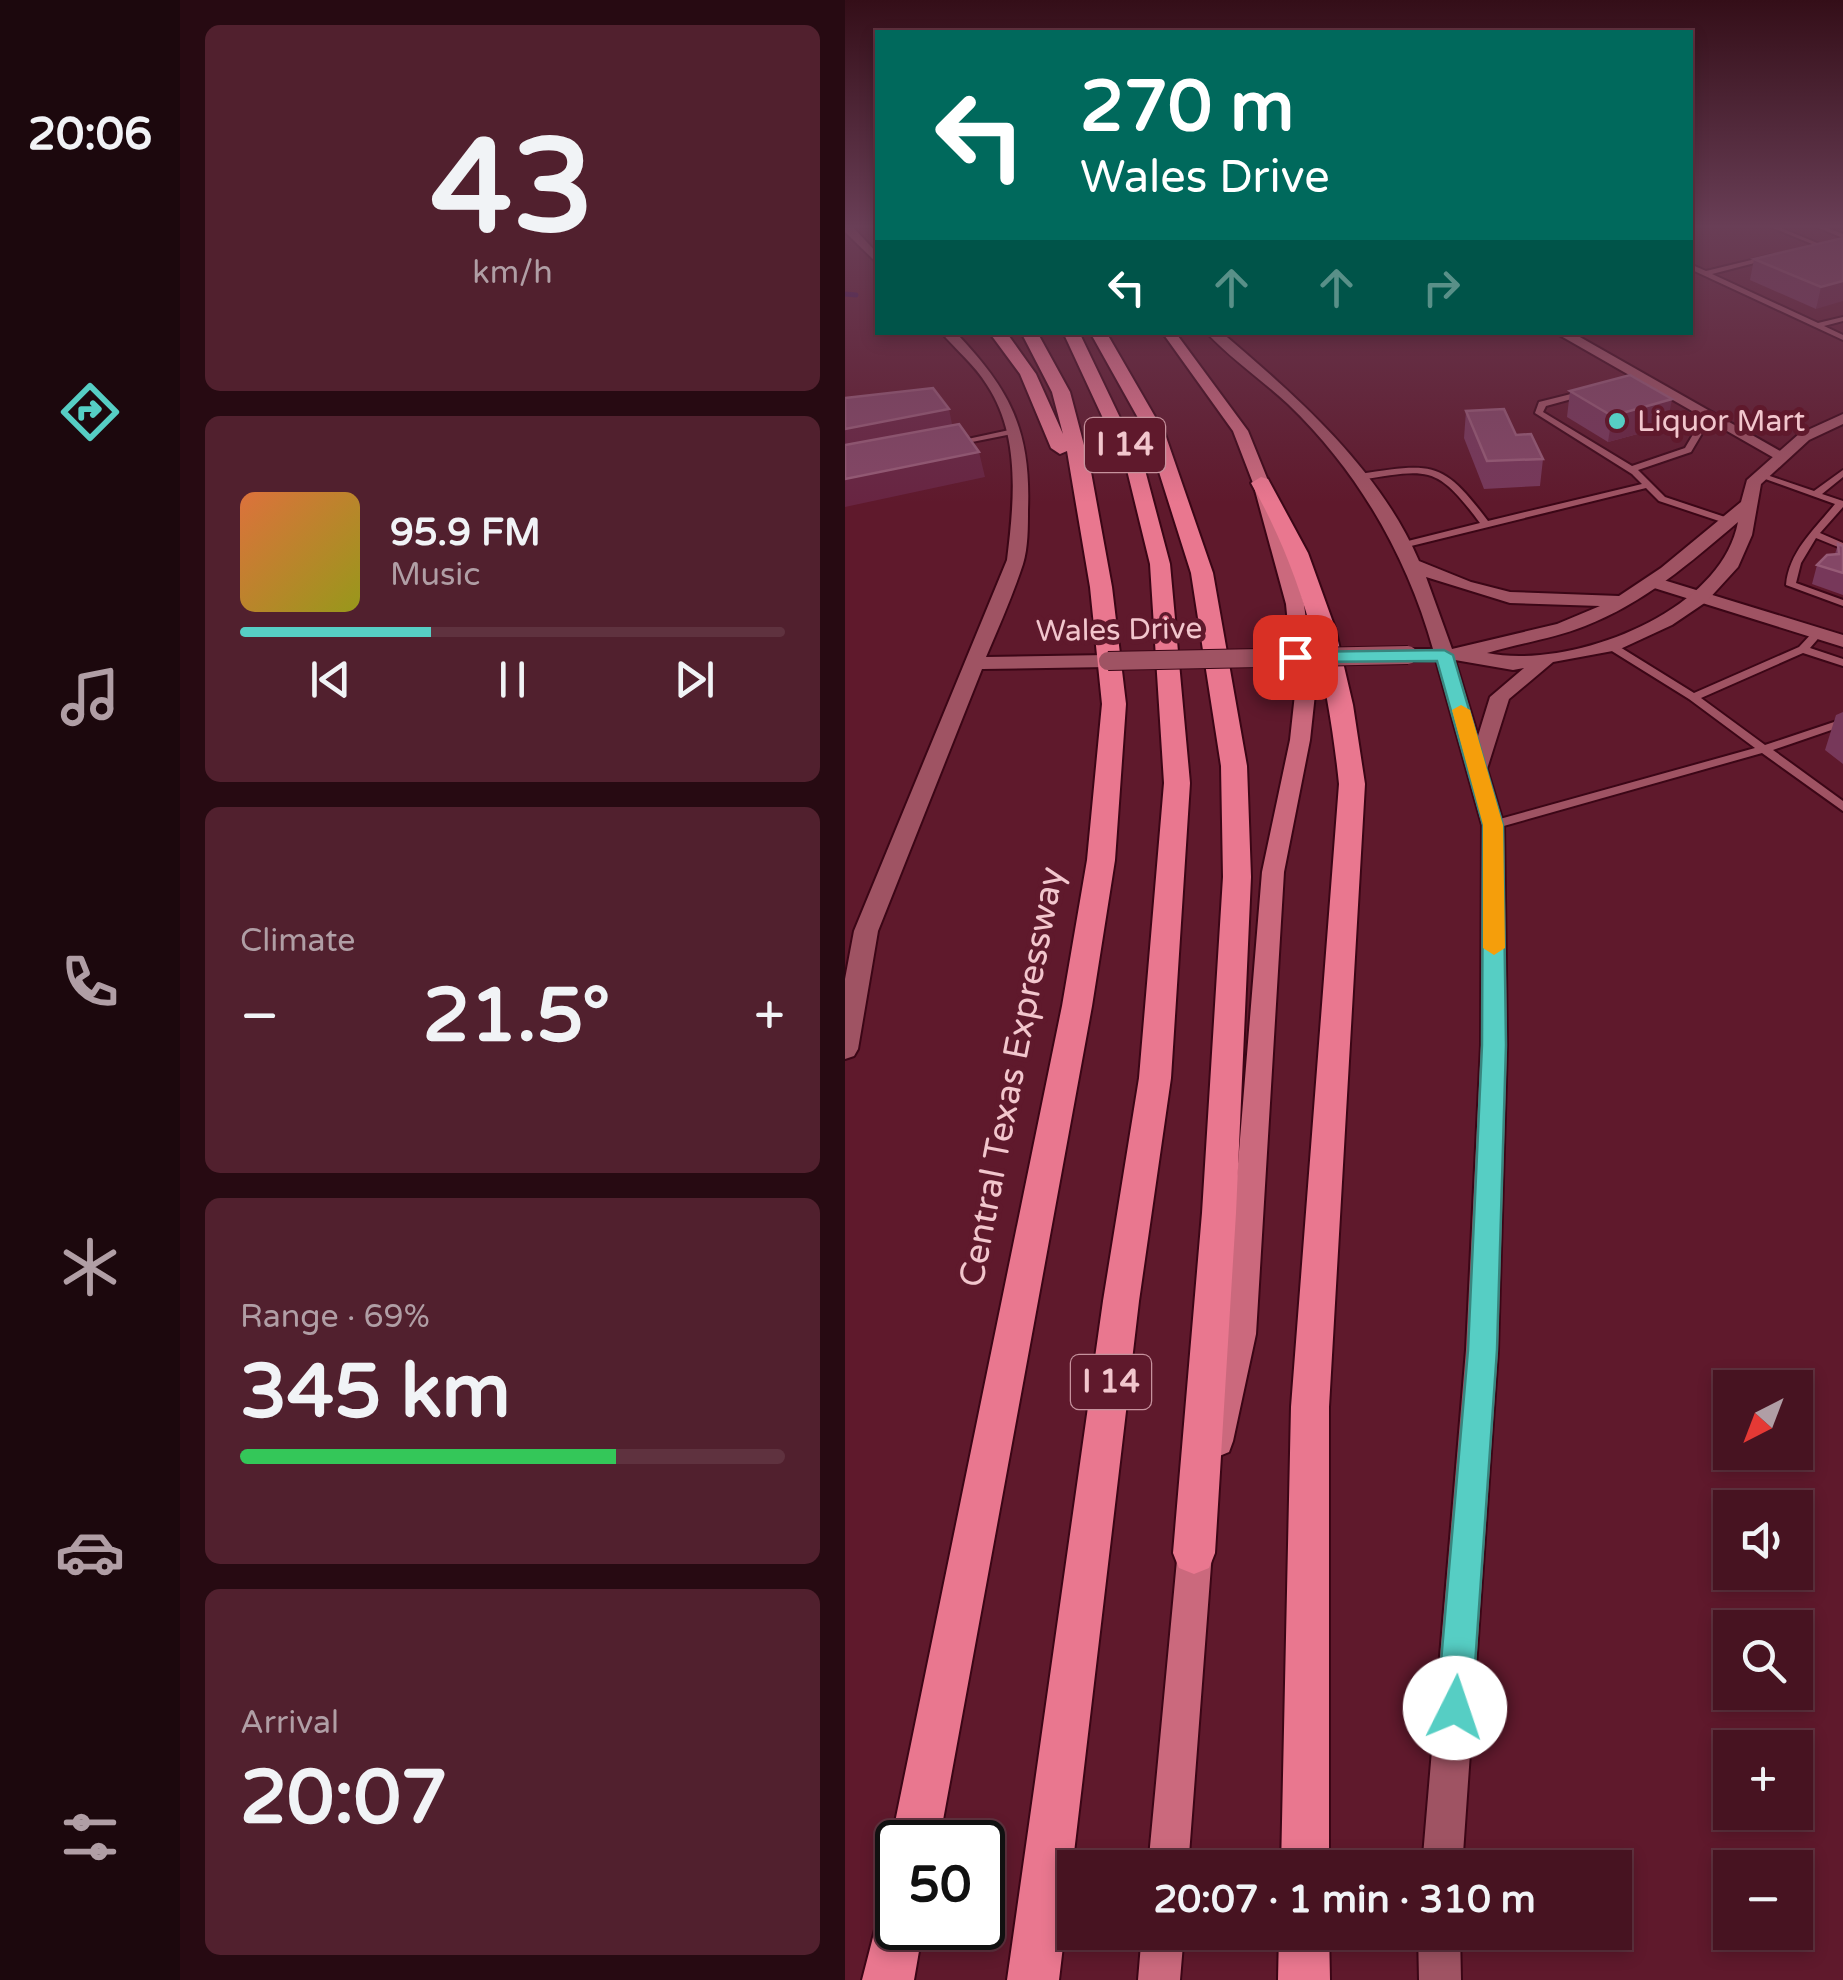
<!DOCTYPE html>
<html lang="en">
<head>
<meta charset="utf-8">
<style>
  :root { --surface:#471321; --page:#51202e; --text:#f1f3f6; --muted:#b09ea5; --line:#5f323f; --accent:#56cec4 }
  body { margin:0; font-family:"Varela Round",sans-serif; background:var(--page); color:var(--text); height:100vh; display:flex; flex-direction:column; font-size:38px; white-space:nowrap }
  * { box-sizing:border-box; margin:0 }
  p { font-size:32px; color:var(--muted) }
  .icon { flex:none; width:55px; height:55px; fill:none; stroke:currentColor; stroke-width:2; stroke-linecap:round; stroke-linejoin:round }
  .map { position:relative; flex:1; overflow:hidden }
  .panel { display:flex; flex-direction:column; gap:25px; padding:25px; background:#270a12; width:665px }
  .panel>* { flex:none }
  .banner { position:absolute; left:30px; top:30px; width:818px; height:305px; border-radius:0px; box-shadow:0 5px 15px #0003,0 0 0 2px var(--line); background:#00695c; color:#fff; overflow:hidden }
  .needle { width:65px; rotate:222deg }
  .fabs { position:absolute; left:868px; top:1370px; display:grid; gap:20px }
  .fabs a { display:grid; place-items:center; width:100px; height:100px; border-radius:0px; background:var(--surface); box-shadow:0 5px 15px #0003,0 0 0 2px var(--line); font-size:50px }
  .speed { position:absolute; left:30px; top:1820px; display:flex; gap:20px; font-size:50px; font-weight:700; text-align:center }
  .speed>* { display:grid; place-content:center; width:130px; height:130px; border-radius:50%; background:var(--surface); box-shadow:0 5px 15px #0003,0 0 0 2px var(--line); line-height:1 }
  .speed .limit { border:5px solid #111; border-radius:15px; background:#fff; color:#111 }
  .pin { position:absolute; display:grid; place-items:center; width:85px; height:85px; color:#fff; margin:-42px; border-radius:20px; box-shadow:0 5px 15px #0006 }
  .me { position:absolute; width:110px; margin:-55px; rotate:4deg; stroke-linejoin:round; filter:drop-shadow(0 0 8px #0008) }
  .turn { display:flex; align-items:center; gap:35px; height:210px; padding:0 40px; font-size:45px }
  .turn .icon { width:130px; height:130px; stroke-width:2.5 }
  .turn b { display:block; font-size:70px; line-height:85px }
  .lanes { display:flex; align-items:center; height:95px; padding:0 40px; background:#0003; justify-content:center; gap:50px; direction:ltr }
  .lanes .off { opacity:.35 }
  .big { font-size:75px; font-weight:800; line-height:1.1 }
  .panel .tile { flex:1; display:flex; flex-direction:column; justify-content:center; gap:15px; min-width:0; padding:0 35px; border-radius:15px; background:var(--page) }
  .panel .dial { align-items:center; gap:0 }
  .dial b { font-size:130px; line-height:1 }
  .song { display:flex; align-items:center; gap:30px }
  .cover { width:120px; height:120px; border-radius:15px; background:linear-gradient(135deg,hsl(20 70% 55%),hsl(60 70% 35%)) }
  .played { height:10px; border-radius:5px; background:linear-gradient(90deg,var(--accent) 35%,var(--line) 35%) }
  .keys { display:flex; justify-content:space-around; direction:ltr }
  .heat { display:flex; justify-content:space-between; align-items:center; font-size:55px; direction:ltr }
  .charge { height:15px; border-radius:8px; background:linear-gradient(90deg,#34c759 69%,var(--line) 0) }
  .trip { position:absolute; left:212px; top:1850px; width:575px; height:100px; border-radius:0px; background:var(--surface); box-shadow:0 5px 15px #0003,0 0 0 2px var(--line); font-weight:800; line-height:100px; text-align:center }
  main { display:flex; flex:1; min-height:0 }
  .dock { display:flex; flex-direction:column; width:180px; justify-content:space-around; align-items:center; background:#1c080d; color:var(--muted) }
  .dock .icon { width:70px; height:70px }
  .dock .selected { color:var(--accent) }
  .dock b { font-size:45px; color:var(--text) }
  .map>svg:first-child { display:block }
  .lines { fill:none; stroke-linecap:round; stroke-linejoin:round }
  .stream { stroke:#360d51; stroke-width:5 }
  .lane-casing { stroke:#3b0616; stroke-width:4 }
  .street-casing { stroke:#3b0616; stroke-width:4 }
  .secondary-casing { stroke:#3b0616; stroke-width:4 }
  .primary-casing { stroke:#3b0616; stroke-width:4 }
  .highway-casing { stroke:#3b0616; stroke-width:4 }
  .lane { fill:#9f5363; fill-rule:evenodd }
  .street { fill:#9f5363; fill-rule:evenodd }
  .secondary { fill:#9f5363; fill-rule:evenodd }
  .primary { fill:#cb697d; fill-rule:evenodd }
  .highway { fill:#e9778f; fill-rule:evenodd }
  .secondary-bridge-casing { stroke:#3b0616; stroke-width:20; stroke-linecap:butt }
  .secondary-bridge { stroke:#9f5363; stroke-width:18 }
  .wall { fill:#77385a }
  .shaded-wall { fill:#682542 }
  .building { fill:#844766; stroke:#965b76; stroke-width:2.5 }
  .route { fill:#56cec4; stroke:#38867f; stroke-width:2.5 }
  .slow { fill:#f59e0b }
  .poi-dot { fill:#56cec4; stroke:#5f192c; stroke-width:4 }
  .labels { text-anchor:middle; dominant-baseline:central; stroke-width:10; stroke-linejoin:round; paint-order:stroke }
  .far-poi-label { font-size:30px; fill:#f2c6cd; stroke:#5f192c; text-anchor:start }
  .far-street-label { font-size:30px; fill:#f2c6cd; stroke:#5f192c }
  .shield { fill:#5f192c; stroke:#c6929d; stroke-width:2.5 }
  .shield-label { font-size:32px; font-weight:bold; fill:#f2c6cd }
  .street-label { font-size:35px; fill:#f2c6cd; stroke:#5f192c }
</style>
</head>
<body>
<main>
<nav class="dock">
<b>20:06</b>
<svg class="icon selected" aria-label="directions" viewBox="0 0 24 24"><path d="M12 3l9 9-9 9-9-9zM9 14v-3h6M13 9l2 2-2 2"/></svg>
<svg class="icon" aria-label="music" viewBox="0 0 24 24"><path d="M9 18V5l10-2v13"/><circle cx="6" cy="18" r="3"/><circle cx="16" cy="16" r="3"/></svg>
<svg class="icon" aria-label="phone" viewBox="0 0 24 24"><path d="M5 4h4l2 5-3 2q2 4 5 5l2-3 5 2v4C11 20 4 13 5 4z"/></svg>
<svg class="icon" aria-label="climate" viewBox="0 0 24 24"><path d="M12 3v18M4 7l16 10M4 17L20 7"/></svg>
<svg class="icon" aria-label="car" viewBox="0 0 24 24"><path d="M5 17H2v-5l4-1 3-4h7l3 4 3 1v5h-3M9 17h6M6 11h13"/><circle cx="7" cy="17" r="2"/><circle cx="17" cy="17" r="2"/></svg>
<svg class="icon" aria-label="filters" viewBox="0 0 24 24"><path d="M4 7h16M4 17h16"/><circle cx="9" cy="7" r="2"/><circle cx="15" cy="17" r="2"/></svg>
</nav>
<section class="panel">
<div class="tile dial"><b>43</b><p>km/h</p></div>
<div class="tile">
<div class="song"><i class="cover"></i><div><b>95.9 FM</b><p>Music</p></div></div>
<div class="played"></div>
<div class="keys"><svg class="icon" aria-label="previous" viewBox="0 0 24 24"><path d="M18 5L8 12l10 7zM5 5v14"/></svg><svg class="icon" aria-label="pause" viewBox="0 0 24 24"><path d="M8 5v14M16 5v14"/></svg><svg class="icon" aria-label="next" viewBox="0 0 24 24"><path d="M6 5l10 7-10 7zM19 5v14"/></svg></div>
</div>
<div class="tile"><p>Climate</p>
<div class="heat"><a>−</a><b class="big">21.5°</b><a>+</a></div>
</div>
<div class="tile"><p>Range · 69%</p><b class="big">345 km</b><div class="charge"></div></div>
<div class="tile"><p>Arrival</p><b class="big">20:07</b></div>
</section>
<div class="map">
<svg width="998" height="1980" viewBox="0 0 998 1980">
  <rect width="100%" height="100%" fill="#5f192c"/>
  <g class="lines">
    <path class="stream" d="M 0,294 L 11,295"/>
    <defs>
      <path id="lane" d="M 923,226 L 931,226 L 977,245 L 972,246 Z
        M 969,226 L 977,226 L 998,234 L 998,238 Z
        M 927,255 L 929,258 L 867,274 L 973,323 L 998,317 L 998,321 L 979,326 L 998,335 L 998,340 L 845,269 L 845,264 L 861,271 Z
        M 742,390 L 746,392 L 745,394 L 701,406 L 698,412 L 787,466 L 840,448 L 853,426 L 877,419 L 877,423 L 859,430 L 846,452 L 793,470 L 820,497 L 886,519 L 886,523 L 880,523 L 814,501 L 801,488 L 558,548 L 553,545 L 555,543 L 635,523 C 591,464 584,469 514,480 L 510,477 L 514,474 C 588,463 597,460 643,521 L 797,484 L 787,474 L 690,413 L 694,402 Z
        M 169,429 L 173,431 L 172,433 L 122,443 L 118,440 Z
        M 998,470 L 998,477 L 977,494 L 998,501 L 998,507 L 975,533 L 998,543 L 998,549 L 971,538 L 956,563 L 951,583 L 998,600 L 998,606 L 941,585 C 944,551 970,529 990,504 L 912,476 L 919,474 L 969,491 Z
        M 973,630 L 978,633 L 965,648 L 998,659 L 998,666 L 958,653 L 856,698 L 920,745 L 998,719 L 998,726 L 928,750 L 998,801 L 998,811 L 917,753 L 648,829 L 642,825 L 644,822 L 910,748 L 844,699 L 762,648 L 762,644 L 770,644 L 849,693 L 954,647 L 969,631 Z"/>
      <path id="street" d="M 709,332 L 726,332 L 944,456 L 931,459 Z
        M 812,578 L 998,635 L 998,647 L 806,587 L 806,579 Z"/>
      <path id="secondary" d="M 0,226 L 7,226 L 32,253 L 32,263 L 0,232 Z
        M 96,332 L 110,332 C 165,389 186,430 183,510 C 183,527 183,548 178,564 C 168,595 154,626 141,657 L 263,655 L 273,661 L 263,667 L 137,669 L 33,931 L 13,1049 L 9,1056 L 0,1059 L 0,979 L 9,931 L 162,560 C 169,503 176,436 142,385 C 130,365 111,350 96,332 Z
        M 361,332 L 376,332 C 451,396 534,468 574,561 L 626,582 L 665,592 L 774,596 L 816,568 L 896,502 L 902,480 L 954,434 L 998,414 L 998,424 L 964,440 L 916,484 L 907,535 L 893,567 L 861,602 L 827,625 L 773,650 L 708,662 L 664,699 L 642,769 L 659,825 L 662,1045 L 653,1350 L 617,1868 L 577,1868 L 621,1350 L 636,1045 L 637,825 L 591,660 L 563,661 L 553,655 L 563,649 L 588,649 C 562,556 513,471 443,404 C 416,379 386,359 361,332 ZM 893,522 C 876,614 724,670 642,653 C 674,643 708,639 740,626 C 799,603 845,563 893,522 ZM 581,577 L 665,603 L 755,606 L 712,624 L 607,649 ZM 610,660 L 668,670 L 679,668 L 645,697 L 633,736 Z
        M 573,1932 L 615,1932 L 616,1980 L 574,1980 Z"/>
      <path id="primary" d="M 317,332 L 330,332 L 403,431 L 424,483 L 459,604 L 470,694 L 465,740 L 439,872 L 411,1334 L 388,1441 L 384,1452 L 372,1457 L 360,1452 L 356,1441 L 379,1334 L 417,872 L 445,740 L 450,694 L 441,604 L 408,483 L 388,431 Z
        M 351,1522 L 363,1527 L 368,1539 L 343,1868 L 303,1868 L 334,1539 L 339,1527 Z
        M 297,1932 L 339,1932 L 335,1980 L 293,1980 Z"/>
      <path id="highway" d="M 144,332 L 161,332 L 191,374 L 218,434 L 207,392 L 176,332 L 192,332 L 225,392 L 246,472 L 267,587 L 281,704 L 270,860 L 247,1006 L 94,1842 L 52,1842 L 52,1858 L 46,1842 L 217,1006 L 242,860 L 257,704 L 245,587 L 222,451 L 215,454 L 206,448 L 175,374 Z
        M 218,332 L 234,332 L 300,470 L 325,564 L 345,783 L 326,1078 L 294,1301 L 214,1980 L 162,1980 L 258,1301 L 294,1078 L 319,783 L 305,564 L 282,470 Z
        M 245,332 L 261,332 L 320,434 L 368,573 L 402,766 L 406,877 L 391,1213 L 370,1553 L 364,1568 L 349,1574 L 334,1568 L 328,1553 L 357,1213 L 378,877 L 376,766 L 346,573 L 302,434 Z
        M 416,477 L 423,479 L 463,553 L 490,628 L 508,705 L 520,784 L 484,1407 L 484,1868 L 436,1868 L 446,1407 L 494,784 C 483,677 460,578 406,483 Z
        M 52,1903 L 52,1928 L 78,1928 L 69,1980 L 17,1980 L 35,1910 Z
        M 434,1932 L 484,1932 L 485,1980 L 433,1980 Z"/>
    </defs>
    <use href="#lane" class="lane-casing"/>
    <use href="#street" class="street-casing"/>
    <use href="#secondary" class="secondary-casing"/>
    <use href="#primary" class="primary-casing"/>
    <use href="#highway" class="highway-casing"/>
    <use href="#lane" class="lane"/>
    <use href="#street" class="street"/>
    <use href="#secondary" class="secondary"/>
    <use href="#primary" class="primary"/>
    <use href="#highway" class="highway"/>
    <defs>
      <path id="secondary-bridge" d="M 263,661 L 563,655"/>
    </defs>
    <use href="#secondary-bridge" class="secondary-bridge-casing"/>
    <use href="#secondary-bridge" class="secondary-bridge"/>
  </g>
  <path class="wall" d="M 998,238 L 971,309 L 905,280 L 909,259 Z
    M 725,391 L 822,426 L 763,442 L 722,417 Z
    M 621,411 L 671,435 L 698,459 L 695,486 L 639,489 L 619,438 Z
    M 993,544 L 998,546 L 998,595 L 967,584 L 972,565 L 990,554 Z
    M 998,712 L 998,764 L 980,750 L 991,715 Z"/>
  <path class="shaded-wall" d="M 998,281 L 998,301 L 971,309 L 976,287 Z
    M 827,399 L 822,426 L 763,442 L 767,416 Z
    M 104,409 L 109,434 L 0,455 L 0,429 Z
    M 134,452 L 140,477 L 0,507 L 0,479 Z"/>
  <path class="building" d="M 998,238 L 998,281 L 976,287 L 909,259 Z
    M 785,375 L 827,399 L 767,416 L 725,391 Z
    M 88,388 L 104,409 L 0,429 L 0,398 Z
    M 659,409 L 671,435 L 686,434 L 698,459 L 642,461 L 621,411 Z
    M 114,424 L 134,452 L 0,479 L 0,445 Z
    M 993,544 L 998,546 L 998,573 L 972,565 L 982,555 L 994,554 Z"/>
  <linearGradient id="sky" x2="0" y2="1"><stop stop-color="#340e18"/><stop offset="0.45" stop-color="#693e56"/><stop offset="1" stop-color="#693e56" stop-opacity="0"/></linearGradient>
  <rect width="998" height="503" fill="url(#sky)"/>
  <path class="route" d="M 599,650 L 608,655 L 658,825 L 661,1045 L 652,1350 L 627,1708 L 622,1720 L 610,1725 L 597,1720 L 592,1708 L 623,1350 L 637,1045 L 638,825 L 592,661 L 450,662 L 442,657 L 450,652 Z"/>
  <path class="slow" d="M 616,705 L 625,710 L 658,825 L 660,948 L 649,955 L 638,948 L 638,825 L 607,710 Z"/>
  <circle class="poi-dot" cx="772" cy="421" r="10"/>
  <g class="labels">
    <g class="far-poi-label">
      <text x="792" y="421">Liquor Mart</text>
    </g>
    <g class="far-street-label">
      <text transform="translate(274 630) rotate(-1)">Wales Drive</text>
    </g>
    <g class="shield">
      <rect x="240" y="418" width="80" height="54" rx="8"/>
      <rect x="226" y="1355" width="80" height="54" rx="8"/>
    </g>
    <g class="shield-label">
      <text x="280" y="445">I 14</text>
      <text x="266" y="1382">I 14</text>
    </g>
    <g class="street-label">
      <text transform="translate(167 1077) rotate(-79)">Central Texas Expressway</text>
    </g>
  </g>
</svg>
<div class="fabs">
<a><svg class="needle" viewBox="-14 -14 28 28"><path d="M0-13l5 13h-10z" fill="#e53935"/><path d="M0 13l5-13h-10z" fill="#b09ea5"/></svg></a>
<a><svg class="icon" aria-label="sound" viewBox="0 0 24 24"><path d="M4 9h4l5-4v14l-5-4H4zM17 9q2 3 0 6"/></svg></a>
<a><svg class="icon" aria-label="search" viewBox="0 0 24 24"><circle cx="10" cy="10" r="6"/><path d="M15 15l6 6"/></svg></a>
<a>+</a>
<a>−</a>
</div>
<div class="speed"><div class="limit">50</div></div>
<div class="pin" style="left:450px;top:657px;background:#d93025"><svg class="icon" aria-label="arrive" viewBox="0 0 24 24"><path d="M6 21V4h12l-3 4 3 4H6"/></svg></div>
<svg class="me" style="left:610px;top:1708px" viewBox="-20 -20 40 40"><circle r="19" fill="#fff"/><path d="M0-13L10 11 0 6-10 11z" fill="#56cec4"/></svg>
<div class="trip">20:07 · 1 min · 310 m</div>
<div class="banner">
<div class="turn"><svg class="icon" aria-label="left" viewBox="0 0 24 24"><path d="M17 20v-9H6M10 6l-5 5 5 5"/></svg><div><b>270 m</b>Wales Drive</div></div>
<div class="lanes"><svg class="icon" aria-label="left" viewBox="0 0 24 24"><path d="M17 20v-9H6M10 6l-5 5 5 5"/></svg><svg class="icon off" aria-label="ahead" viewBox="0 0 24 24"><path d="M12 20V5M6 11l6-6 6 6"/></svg><svg class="icon off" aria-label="ahead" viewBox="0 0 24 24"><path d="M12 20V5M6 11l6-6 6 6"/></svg><svg class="icon off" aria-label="right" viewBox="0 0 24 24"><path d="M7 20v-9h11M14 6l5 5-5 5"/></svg></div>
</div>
</div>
</main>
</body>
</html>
